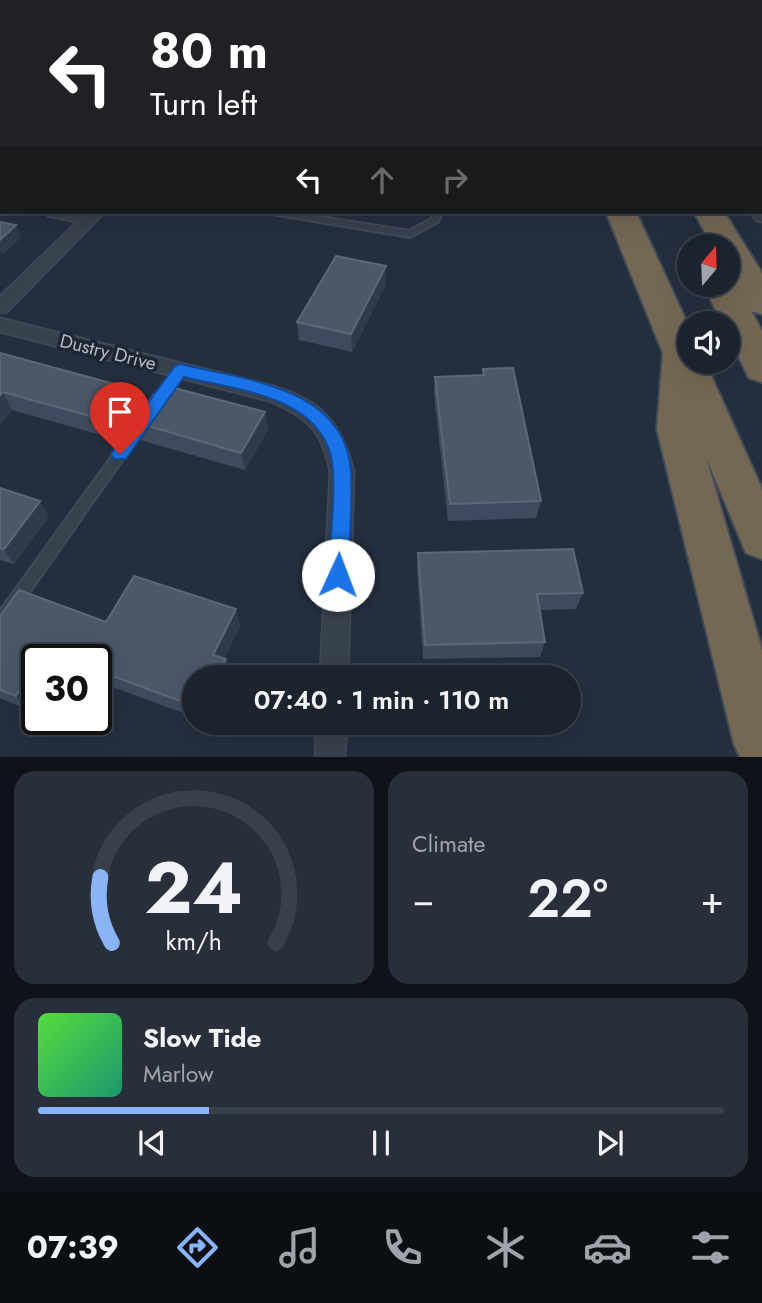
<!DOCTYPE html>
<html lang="en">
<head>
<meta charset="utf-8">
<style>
  :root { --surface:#1b232e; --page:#282f3a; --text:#f1f3f6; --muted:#a0a4aa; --line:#39404a; --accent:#8ab4f8 }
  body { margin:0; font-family:Jost,sans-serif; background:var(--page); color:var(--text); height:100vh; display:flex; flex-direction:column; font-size:26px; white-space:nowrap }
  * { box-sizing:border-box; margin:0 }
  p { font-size:23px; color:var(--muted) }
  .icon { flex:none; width:38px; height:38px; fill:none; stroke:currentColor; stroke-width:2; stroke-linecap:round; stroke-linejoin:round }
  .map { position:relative; height:757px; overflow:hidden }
  .drawer { display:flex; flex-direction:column; gap:14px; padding:14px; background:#0f1319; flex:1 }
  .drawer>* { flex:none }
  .hud { position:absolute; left:0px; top:0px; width:763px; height:214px; box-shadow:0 7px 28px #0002,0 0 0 2px var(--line); background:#202124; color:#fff; overflow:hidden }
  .needle { width:46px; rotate:19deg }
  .buttons { position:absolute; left:677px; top:234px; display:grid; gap:14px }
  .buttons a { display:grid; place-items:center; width:63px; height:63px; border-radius:50%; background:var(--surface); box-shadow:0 7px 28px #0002,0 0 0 2px var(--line); font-size:35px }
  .speed { position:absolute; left:21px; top:644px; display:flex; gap:14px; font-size:35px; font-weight:700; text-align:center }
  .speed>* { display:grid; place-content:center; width:91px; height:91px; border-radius:50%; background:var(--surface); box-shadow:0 7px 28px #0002,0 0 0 2px var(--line); line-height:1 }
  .speed .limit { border:4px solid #111; border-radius:10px; background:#fff; color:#111 }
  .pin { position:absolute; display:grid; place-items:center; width:60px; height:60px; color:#fff; margin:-72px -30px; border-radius:50% 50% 50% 0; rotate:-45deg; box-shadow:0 0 7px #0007 }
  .pin .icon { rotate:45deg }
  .me { position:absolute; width:77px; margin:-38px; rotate:2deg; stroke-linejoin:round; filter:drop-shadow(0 0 5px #0008) }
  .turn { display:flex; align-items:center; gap:24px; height:147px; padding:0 35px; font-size:32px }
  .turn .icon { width:91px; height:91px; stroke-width:2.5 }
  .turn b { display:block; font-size:49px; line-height:60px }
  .lanes { display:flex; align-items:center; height:66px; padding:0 35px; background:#0003; justify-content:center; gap:35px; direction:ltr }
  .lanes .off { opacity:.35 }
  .big { font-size:52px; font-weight:600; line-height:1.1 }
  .drawer .widget { flex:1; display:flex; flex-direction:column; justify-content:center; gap:10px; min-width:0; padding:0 24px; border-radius:21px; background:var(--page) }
  .drawer .dial { align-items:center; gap:0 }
  .dial svg { height:182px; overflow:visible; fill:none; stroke:var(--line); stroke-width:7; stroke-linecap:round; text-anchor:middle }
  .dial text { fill:var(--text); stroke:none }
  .song { display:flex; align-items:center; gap:21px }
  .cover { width:84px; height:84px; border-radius:10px; background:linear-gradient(135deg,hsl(110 70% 55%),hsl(160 70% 35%)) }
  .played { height:7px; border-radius:4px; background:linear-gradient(90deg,var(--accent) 25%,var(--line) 25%) }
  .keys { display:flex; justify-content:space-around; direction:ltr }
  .heat { display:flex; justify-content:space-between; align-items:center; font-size:38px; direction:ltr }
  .drawer .tiles { flex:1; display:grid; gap:14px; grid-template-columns:1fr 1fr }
  .widget:last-child { grid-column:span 2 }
  .trip { position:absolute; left:182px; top:665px; width:399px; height:70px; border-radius:35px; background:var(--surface); box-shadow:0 7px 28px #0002,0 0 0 2px var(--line); font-weight:600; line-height:70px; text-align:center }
  .tab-bar { display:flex; height:112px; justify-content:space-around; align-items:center; background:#0b0e12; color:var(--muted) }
  .tab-bar .icon { width:49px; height:49px }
  .tab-bar .active { color:var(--accent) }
  .tab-bar b { font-size:32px; color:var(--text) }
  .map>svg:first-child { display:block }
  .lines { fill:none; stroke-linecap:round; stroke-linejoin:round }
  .lane-casing { stroke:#414a57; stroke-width:4 }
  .street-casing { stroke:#414a57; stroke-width:3 }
  .highway-casing { stroke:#434c59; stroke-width:4 }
  .lane { fill:#38414e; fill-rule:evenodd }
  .street { fill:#38414e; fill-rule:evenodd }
  .highway { fill:#746855; fill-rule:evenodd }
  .wall { fill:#3f4b5c }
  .shaded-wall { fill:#2f3b4b }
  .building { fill:#4b5868; stroke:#5c6777; stroke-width:2 }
  .route { fill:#1a73e8; stroke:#114b97; stroke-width:2 }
  .labels { text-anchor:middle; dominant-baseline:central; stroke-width:7; stroke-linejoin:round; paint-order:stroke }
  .street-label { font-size:19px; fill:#b4bcc9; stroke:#1d2633 }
</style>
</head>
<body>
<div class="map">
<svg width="762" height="757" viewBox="0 0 762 757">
  <rect width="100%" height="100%" fill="#242f3e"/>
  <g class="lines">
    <defs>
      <path id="lane" d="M 85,0 L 97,2 L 88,2 Z
        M 233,0 L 239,0 L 239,2 L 233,2 Z
        M 324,0 L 330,0 L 330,2 L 324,2 Z
        M 434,0 L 440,0 L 440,2 L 434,2 Z
        M 755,0 L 761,0 L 761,2 L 755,2 Z
        M 0,32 L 2,33 L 2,37 L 0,36 Z
        M 2,46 L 2,51 L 0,50 L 0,47 Z
        M 0,148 L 2,148 L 2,152 L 0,152 Z
        M 273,212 L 291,212 L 409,231 L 431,219 L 434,212 L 442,212 L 438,222 L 410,237 L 277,215 Z
        M 180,366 L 185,370 L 184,373 L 164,401 L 156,401 L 155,398 L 156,395 L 176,367 Z
        M 145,415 L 149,416 L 151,419 L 149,422 L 5,627 L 0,628 L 0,611 L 141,416 Z"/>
      <path id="street" d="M 274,0 L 286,0 L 287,2 L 275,2 Z
        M 620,0 L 632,0 L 633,2 L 621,2 Z
        M 0,195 L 2,195 L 2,206 L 0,205 Z
        M 762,208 L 762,222 L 756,221 L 750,212 L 761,212 Z
        M 46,212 L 105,212 L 7,312 L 0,313 L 0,296 L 77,222 L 48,216 Z
        M 0,318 L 274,386 C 322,401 342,423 354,472 L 348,677 L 320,677 L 330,472 C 322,431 308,417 269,401 L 0,332 Z
        M 317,723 L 347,723 L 345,757 L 315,757 Z"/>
      <path id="highway" d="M 519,0 L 541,0 L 542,2 L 520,2 Z
        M 563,0 L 585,0 L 586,2 L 564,2 Z
        M 606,212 L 636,212 L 690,329 L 690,362 L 705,362 L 762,489 L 762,559 L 746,553 L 706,457 L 762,650 L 762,757 L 740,757 L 734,744 L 657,429 L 663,353 Z
        M 694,212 L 724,212 L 762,273 L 762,314 L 751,311 L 762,331 L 762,382 L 749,378 L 728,336 L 728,324 L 722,324 L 704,285 L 728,285 L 728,247 L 713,247 Z"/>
    </defs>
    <use href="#lane" class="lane-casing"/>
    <use href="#street" class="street-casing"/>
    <use href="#highway" class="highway-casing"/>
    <use href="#lane" class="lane"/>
    <use href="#street" class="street"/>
    <use href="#highway" class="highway"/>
  </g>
  <path class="wall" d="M 684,0 L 724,0 L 725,2 L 686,2 Z
    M 2,110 L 2,140 L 0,140 L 0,111 Z
    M 386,284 L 352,352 L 299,340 L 297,322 Z
    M 0,353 L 137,390 L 144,408 L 124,435 L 112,432 L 108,437 L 12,410 L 0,424 Z
    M 483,369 L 541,501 L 536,518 L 448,521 L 434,394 L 435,377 L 482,375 Z
    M 265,412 L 268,430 L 245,470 L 140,440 L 134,422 Z
    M 0,488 L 49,517 L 14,564 L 0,560 Z
    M 418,553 L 583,593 L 576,609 L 540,610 L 545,642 L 540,657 L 423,659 L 417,570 Z
    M 0,616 L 106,622 L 240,625 L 224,659 L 226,659 L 231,674 L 229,677 L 194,677 L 194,717 L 96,681 L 96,660 L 37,660 L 37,697 L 28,710 L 0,698 Z"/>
  <path class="shaded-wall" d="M 2,63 L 2,83 L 0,84 L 0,64 Z
    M 16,225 L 21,238 L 2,255 L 0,250 L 0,240 Z
    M 386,266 L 386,284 L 352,352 L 351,334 Z
    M 137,390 L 144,408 L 124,435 L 117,417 Z
    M 3,392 L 12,410 L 0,424 L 0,395 Z
    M 265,412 L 268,430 L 245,470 L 241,453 Z
    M 105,414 L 112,432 L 108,437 L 101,419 Z
    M 40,501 L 49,517 L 14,564 L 4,549 Z
    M 236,609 L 240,625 L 219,670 L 213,655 Z
    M 46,652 L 51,660 L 40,660 Z
    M 226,659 L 231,674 L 229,677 L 217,677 Z
    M 37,665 L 37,697 L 28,710 L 16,696 Z"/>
  <path class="building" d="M 140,0 L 198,0 L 196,2 L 137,2 Z
    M 695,0 L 724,0 L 725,2 L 696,2 Z
    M 0,51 L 2,52 L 2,63 L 0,64 Z
    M 2,110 L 2,124 L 0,124 L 0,111 Z
    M 0,222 L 16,225 L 0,240 Z
    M 336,256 L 386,266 L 351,334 L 297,322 Z
    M 0,353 L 137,390 L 117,417 L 105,414 L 101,419 L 3,392 L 0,395 Z
    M 513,368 L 541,501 L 450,504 L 435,377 L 484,375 L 483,369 Z
    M 167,386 L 265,412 L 241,453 L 134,422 L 154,394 L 160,396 Z
    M 0,488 L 40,501 L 4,549 L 0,548 Z
    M 573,549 L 583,593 L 537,594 L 545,642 L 425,645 L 418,553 Z
    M 134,576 L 236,609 L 213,655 L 226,659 L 217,677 L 194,677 L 194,706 L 96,670 L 96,660 L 67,660 L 46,652 L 40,660 L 37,660 L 37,665 L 16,696 L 0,690 L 0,616 L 19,590 L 106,622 Z"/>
  <path class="route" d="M 180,364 C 245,380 346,387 351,472 C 353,506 349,541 348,575 L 345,581 L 338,583 L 331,581 L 328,575 C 330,541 335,506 333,472 C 330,397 241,391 184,377 L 126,459 L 114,459 L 111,454 L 114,449 L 175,366 Z"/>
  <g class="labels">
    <g class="street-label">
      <text transform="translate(108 352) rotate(14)">Dustry Drive</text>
    </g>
  </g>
</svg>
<div class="buttons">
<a><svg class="needle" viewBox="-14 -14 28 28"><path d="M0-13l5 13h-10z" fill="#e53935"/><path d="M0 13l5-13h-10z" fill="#a0a4aa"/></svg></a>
<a><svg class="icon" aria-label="sound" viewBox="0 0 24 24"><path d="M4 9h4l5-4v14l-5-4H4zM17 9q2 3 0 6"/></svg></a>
</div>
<div class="speed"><div class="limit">30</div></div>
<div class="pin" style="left:120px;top:454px;background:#d93025"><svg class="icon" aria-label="arrive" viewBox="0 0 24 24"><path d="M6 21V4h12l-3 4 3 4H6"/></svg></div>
<svg class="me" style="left:338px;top:575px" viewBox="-20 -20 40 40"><circle r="19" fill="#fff"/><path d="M0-13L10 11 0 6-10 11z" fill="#1a73e8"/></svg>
<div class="trip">07:40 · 1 min · 110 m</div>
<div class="hud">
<div class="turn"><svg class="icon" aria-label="left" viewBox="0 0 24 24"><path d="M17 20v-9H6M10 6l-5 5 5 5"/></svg><div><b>80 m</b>Turn left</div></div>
<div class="lanes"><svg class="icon" aria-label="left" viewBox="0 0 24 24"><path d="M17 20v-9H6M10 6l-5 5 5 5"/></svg><svg class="icon off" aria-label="ahead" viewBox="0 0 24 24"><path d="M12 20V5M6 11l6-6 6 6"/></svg><svg class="icon off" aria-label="right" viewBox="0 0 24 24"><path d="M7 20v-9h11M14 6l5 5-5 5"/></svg></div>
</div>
</div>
<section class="drawer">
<div class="tiles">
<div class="widget dial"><svg viewBox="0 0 100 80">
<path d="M14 69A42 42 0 1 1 86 69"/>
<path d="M14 69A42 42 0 0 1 9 40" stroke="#8ab4f8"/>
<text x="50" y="56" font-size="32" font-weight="700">24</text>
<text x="50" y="72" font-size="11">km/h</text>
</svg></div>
<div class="widget"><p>Climate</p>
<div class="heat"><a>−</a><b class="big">22°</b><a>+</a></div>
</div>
<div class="widget">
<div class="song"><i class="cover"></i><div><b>Slow Tide</b><p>Marlow</p></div></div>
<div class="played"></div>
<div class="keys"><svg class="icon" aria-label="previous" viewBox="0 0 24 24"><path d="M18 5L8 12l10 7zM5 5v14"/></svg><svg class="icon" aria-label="pause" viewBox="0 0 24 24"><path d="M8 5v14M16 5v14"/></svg><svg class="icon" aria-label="next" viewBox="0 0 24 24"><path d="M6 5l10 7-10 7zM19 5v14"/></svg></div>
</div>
</div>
</section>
<nav class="tab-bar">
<b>07:39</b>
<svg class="icon active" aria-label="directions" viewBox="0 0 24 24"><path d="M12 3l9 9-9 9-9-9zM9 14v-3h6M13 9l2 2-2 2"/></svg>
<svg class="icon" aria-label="music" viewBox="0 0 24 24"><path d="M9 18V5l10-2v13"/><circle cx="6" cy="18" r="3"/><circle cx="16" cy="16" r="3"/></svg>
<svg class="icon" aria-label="phone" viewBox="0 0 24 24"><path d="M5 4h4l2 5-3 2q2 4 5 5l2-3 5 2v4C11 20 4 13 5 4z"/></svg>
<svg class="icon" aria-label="climate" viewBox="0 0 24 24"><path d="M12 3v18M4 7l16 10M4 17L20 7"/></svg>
<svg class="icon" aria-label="car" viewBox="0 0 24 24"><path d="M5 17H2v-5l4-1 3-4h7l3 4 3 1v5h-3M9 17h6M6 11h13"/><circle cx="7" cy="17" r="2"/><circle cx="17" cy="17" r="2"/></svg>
<svg class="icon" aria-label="filters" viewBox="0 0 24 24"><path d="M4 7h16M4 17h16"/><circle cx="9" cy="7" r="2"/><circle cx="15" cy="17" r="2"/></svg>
</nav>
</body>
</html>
